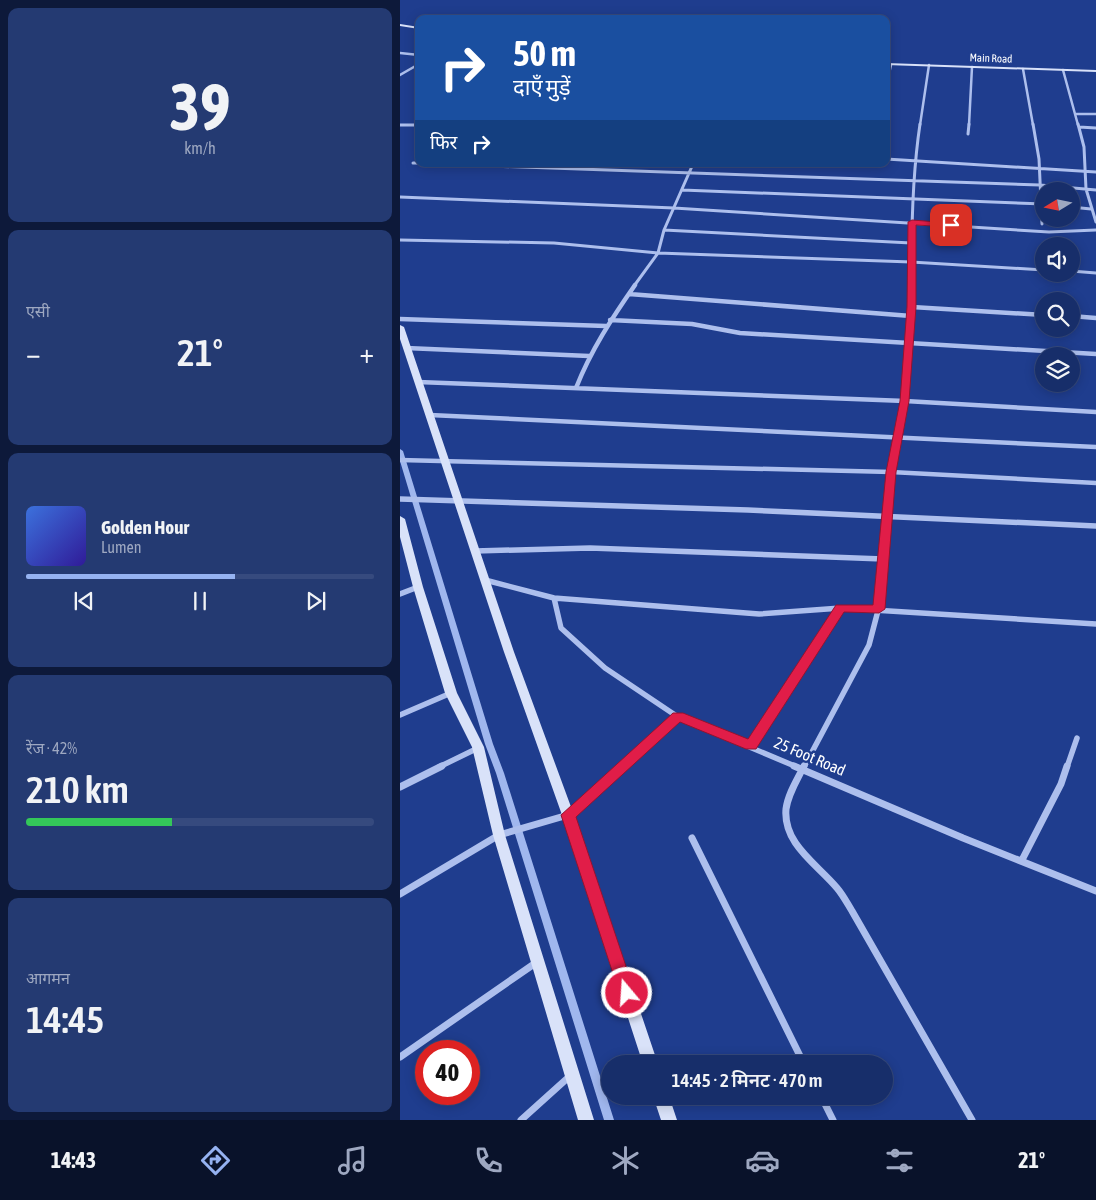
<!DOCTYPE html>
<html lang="hi">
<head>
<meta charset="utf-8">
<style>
  :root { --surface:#172e6a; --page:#243a72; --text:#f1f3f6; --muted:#9ea8c1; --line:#364a7e; --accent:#95b2f1 }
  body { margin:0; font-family:"Asap Condensed","Noto Sans Devanagari",sans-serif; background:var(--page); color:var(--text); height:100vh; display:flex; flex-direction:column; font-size:19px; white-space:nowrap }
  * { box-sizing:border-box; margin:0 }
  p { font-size:16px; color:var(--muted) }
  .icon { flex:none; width:28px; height:28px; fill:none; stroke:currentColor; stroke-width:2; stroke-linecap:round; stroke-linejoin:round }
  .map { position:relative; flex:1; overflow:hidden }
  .drawer { display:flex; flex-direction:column; gap:8px; padding:8px; background:#0d193a; width:400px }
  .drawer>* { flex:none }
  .guide { position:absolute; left:15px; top:15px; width:475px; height:152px; border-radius:10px; box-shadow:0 2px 12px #0003,0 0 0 1px var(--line); background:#1a4fa0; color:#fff; overflow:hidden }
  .needle { width:32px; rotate:260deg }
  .fabs { position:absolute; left:635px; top:182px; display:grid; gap:10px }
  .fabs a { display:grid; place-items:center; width:45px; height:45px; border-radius:50%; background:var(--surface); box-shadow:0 2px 12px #0003,0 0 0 1px var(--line); font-size:25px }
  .speed { position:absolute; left:15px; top:1040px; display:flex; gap:10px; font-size:25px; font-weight:700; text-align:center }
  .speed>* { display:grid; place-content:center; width:65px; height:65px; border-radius:50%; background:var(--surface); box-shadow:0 2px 12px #0003,0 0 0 1px var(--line); line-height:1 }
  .speed .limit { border:8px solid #d22; background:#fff; color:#111 }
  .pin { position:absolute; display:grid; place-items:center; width:42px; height:42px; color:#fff; margin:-21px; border-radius:10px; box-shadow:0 2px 8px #0006 }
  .me { position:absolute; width:55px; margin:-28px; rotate:342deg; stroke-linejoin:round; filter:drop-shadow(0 0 4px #0008) }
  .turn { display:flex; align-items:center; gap:18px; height:105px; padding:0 15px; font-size:22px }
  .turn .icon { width:65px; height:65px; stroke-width:2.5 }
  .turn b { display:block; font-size:35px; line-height:42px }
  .then { display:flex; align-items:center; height:48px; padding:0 15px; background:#0003; gap:10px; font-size:19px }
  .big { font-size:38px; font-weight:600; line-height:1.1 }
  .drawer .card { flex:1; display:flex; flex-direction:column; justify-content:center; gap:8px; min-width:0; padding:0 18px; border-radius:10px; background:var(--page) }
  .drawer .dial { align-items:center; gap:0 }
  .dial b { font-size:65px; line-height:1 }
  .song { display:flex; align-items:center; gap:15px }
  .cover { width:60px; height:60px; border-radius:8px; background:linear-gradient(135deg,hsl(220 70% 55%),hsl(250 70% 35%)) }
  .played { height:5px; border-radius:2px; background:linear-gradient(90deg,var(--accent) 60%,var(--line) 60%) }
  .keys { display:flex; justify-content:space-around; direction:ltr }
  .heat { display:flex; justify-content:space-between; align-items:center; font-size:28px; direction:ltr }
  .charge { height:8px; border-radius:4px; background:linear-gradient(90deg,#34c759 42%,var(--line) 0) }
  .trip { position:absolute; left:201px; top:1055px; width:292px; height:50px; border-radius:25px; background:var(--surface); box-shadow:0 2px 12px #0003,0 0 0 1px var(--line); font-weight:600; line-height:50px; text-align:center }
  .dock { display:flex; height:80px; justify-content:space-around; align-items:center; background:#09122a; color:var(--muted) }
  .dock .icon { width:35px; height:35px }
  .dock .current { color:var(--accent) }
  .dock b { font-size:22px; color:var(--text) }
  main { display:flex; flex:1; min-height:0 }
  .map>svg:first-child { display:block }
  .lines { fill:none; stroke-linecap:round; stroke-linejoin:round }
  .stream { fill:#a0b7ee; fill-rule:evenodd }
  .street-far4 { stroke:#adbfed; stroke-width:2.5 }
  .street-far3 { stroke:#adbfed; stroke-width:3 }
  .street-far2 { stroke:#adbfed; stroke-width:4.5 }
  .street-far1 { stroke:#adbfed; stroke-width:5.5 }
  .street { stroke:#adbfed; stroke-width:7 }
  .secondary { fill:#d9e2f9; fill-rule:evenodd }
  .route { fill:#e11d48; stroke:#92132f }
  .labels { text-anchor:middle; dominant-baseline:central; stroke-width:5; stroke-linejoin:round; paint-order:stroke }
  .far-street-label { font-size:11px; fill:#fff; stroke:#1f3d8e }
  .near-street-label { font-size:16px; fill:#fff; stroke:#1f3d8e }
</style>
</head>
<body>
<main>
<section class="drawer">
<div class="card dial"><b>39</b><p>km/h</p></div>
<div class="card"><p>एसी</p>
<div class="heat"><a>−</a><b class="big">21°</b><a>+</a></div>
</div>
<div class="card">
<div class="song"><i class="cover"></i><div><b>Golden Hour</b><p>Lumen</p></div></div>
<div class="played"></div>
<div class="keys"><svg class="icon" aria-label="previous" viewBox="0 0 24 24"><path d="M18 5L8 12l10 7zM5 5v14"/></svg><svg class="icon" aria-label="pause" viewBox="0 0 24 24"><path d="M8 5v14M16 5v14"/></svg><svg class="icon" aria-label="next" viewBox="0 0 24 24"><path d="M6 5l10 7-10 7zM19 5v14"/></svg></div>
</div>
<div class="card"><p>रेंज · 42%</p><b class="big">210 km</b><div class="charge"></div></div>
<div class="card"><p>आगमन</p><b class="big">14:45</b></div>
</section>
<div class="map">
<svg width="696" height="1120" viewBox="0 0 696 1120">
  <rect width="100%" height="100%" fill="#1f3d8e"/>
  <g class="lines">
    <path class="stream" d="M 0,449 L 3,451 L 93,744 L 104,773 L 214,1120 L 204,1120 L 96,773 L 85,744 L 0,461 Z"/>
    <path class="street-far4" d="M 0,53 L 19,55
      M 623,69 L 633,125
      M 663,70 L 678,125
      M 0,75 L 19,64
      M 486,87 L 491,65
      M 675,114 L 696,114
      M 520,125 L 529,65
      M 569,125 L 572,67"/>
    <path class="street-far3" d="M 633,124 L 639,159 L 642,224
      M 678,124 L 684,147 L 686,189 L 696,222
      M 0,125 L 19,125
      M 679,127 L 696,128
      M 568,134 L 569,124
      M 486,159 L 696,172
      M 13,163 L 19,163
      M 33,164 L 640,185 L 696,190
      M 282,190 L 644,204
      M 0,197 L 274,208 L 649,232 L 696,230
      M 671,207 L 691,209
      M 264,230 L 511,243
      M 0,240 L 154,243 L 258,253 L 511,262 L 644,270
      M 671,271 L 696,273
      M 234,286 L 258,253 L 264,230 L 293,164
      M 512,286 C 511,231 512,178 520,124"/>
    <path class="street-far2" d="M 229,294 L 511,316
      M 512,307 L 644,315
      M 671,316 L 696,318
      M 0,319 L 206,326
      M 210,320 L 292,324 L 340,333 L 696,354
      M 6,348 L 189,356
      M 18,382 L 505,401 L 696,412
      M 176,388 C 191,350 212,318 235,285
      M 30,415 L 696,447
      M 0,460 L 491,472 L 696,483
      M 489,495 L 491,472 L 505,401 L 512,285"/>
    <path class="street-far1" d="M 0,499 L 348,510 L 696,526
      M 75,551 L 190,548 L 483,559
      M 85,580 L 154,598 L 359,614 L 441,608 L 696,624
      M 0,594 L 18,587
      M 154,598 L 161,628 L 205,668 L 278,717 L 397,767
      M 0,715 L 51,693
      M 351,746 L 441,608
      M 39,767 L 78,748
      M 221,767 L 278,717
      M 404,767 L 469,645 L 480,603 L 489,494
      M 667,767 L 677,738"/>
    <path class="street" d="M 394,766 L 563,838 L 696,891
      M 404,766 C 397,780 388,794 386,809 C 383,844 417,864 437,888 C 443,895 447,903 452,911 L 572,1120
      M 0,787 L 42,766
      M 292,838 L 404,1064
      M 622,860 L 661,784 L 667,766
      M 0,894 L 99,835 L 168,815 L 223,766
      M 0,1057 L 137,962
      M 421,1096 L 433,1120
      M 121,1120 L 171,1075"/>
    <path class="secondary" d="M 0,24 L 19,27 L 19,29 L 0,26 Z
      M 486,63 L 696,70 L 696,72 L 486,65 Z
      M 0,325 L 4,327 L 114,652 L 174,815 L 258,1064 L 243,1064 L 162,815 L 104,652 L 0,339 Z
      M 0,516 L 5,519 L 23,587 L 57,693 L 84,747 L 105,835 L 194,1120 L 178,1120 L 93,835 L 72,747 L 45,693 L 13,587 L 0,537 Z
      M 253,1096 L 269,1096 L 277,1120 L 261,1120 Z"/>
  </g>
  <path class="route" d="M 512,220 L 551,223 L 555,225 L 551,227 L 516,225 L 516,307 L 509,401 L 496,472 L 485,609 L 479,613 L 444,612 L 356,749 L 346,749 L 280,722 L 176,817 L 235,993 L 233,998 L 227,1000 L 221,998 L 161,815 L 273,713 L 283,713 L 348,739 L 436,605 L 473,605 L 486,472 L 500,401 L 507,307 L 508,222 Z"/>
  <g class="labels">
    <g class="far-street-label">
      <text transform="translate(591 58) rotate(2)">Main Road</text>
    </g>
    <g class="near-street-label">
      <text transform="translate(410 756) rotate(23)">25 Foot Road</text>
    </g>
  </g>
</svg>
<div class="fabs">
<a><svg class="needle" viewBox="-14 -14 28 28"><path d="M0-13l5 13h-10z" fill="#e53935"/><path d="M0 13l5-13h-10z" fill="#9ea8c1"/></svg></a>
<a><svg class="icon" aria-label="sound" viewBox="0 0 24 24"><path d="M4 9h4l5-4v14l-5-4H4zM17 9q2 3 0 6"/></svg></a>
<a><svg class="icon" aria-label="search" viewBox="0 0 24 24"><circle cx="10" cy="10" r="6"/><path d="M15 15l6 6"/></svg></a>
<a><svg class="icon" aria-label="layers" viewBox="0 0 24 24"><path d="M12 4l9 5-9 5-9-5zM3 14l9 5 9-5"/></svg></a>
</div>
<div class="speed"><div class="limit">40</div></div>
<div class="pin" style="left:551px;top:225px;background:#d93025"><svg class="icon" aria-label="arrive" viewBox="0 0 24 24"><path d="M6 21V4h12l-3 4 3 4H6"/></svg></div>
<svg class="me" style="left:227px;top:993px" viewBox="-20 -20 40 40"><circle r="17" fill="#e11d48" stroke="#fff" stroke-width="3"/><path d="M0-11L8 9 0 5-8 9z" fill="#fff"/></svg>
<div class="trip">14:45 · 2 मिनट · 470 m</div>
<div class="guide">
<div class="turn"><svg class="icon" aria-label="right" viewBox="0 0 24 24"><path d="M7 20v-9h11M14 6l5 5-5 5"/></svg><div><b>50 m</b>दाएँ मुड़ें</div></div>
<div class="then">फिर<svg class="icon" aria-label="right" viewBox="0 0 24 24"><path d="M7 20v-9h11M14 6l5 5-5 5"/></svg></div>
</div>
</div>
</main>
<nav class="dock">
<b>14:43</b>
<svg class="icon current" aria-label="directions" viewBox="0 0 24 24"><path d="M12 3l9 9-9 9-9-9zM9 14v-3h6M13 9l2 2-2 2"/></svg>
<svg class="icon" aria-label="music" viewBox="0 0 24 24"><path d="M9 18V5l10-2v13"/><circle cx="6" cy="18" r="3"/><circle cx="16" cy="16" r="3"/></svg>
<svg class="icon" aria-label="phone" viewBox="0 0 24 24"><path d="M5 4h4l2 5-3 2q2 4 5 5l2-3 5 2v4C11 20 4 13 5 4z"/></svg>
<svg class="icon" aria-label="climate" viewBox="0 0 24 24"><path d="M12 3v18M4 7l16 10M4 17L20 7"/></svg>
<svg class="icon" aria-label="car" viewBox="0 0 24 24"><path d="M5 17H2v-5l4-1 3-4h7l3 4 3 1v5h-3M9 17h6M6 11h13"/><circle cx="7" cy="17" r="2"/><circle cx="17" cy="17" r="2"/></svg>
<svg class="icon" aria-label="filters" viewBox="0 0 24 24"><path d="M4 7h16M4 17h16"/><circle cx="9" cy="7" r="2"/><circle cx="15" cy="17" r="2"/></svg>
<b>21°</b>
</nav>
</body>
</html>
